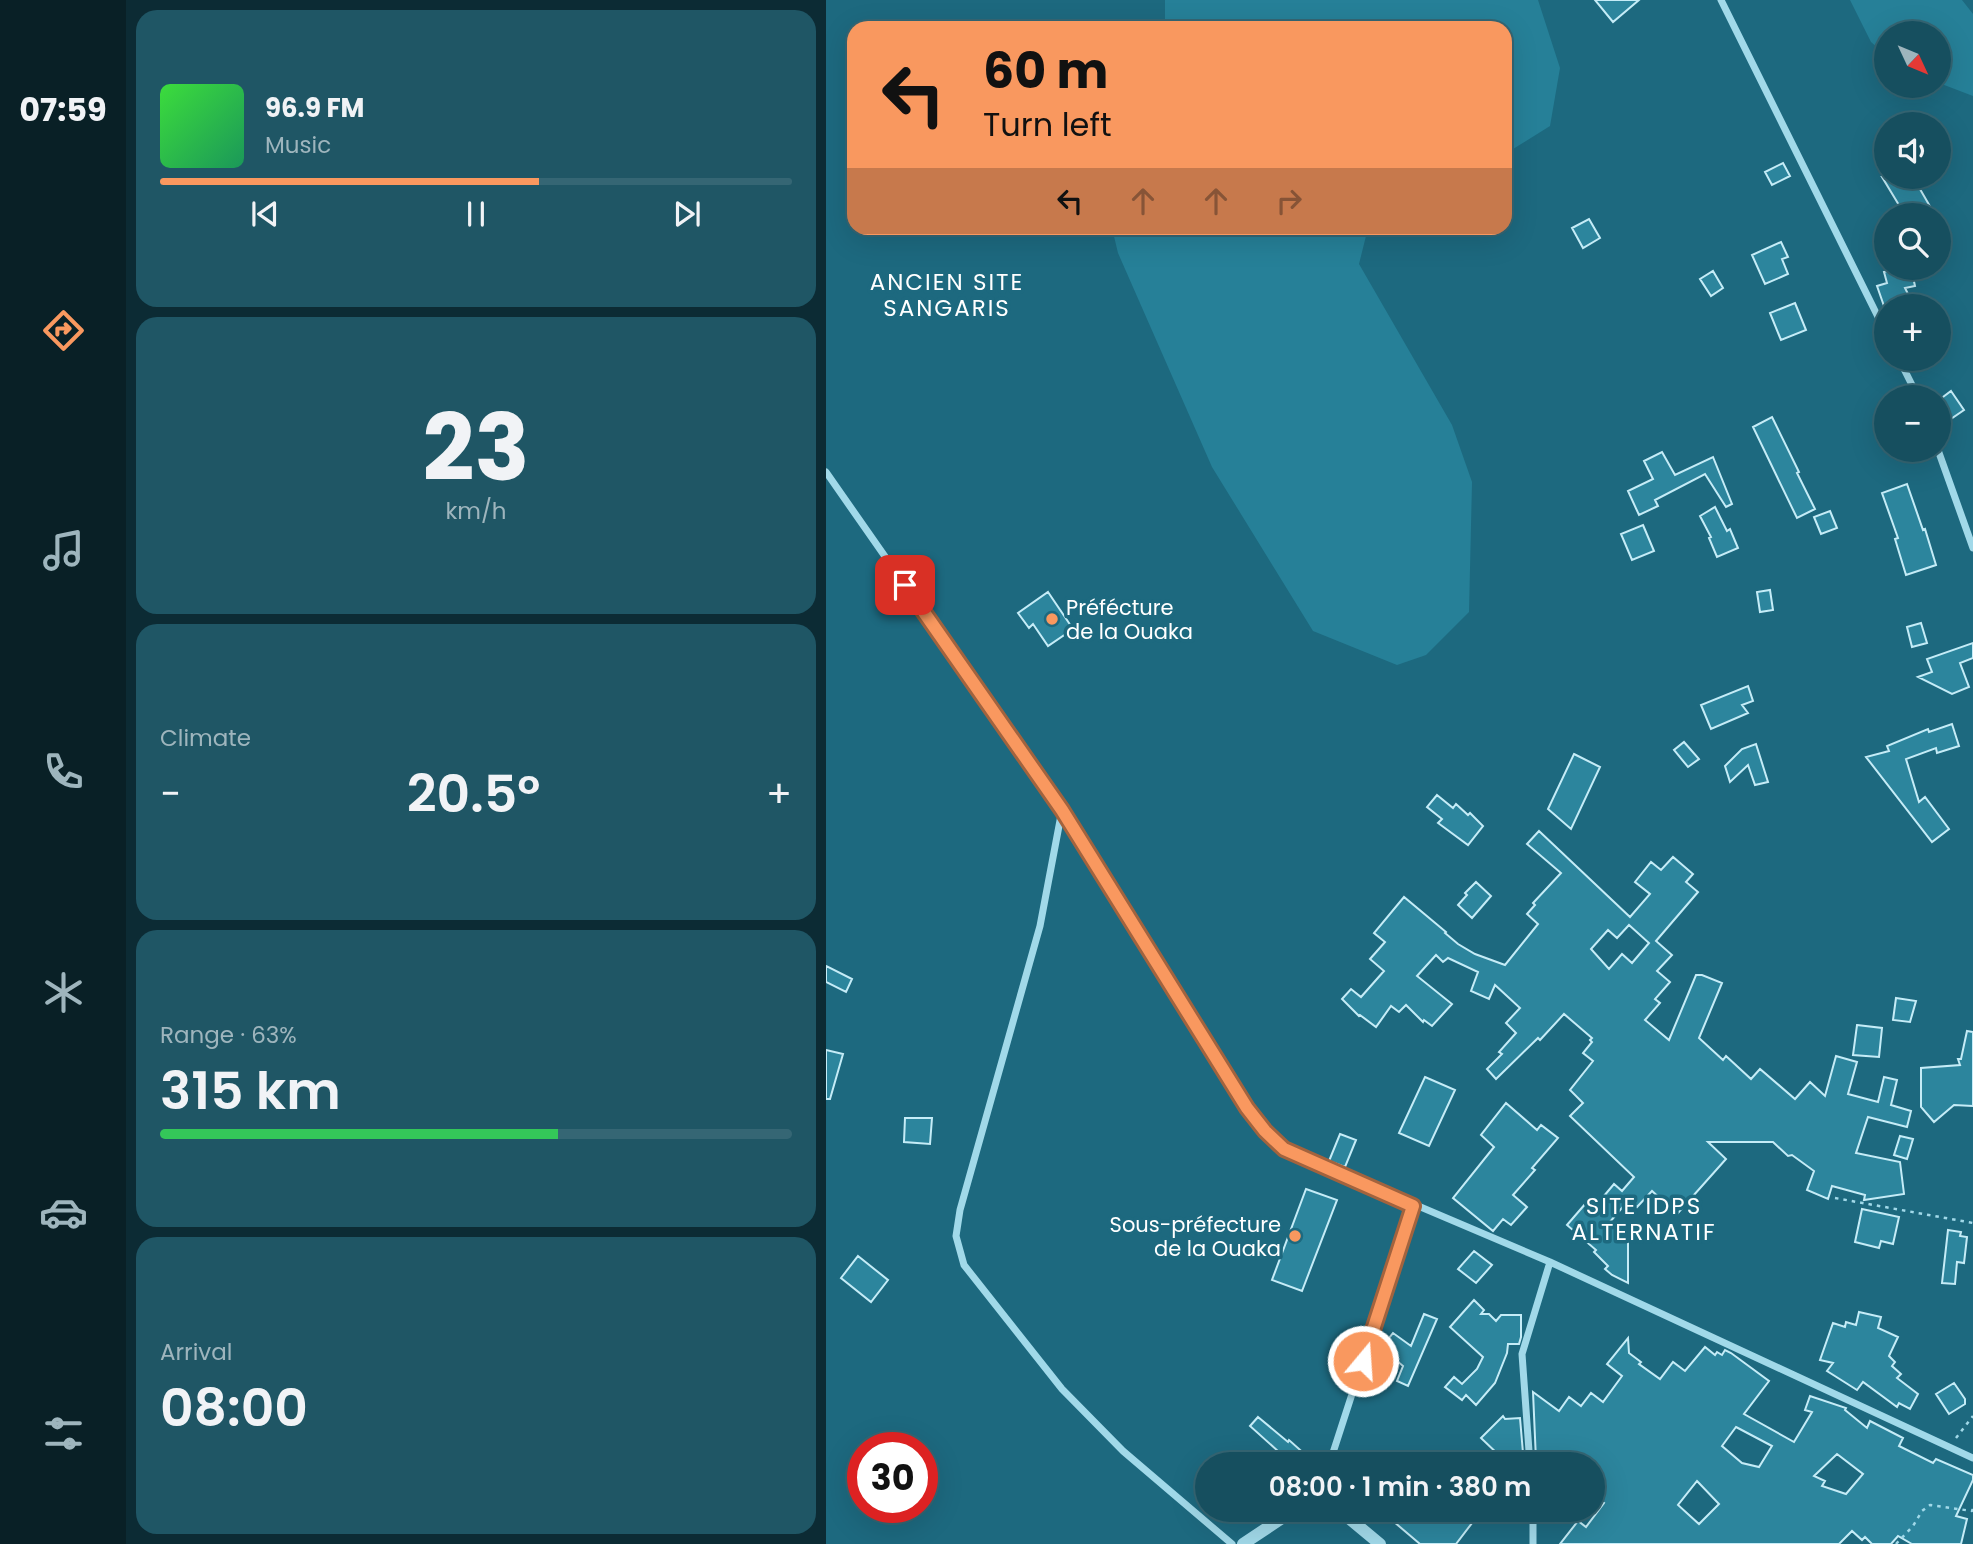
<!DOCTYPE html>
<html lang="en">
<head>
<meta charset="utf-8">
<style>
  :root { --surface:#164f5f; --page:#1f5665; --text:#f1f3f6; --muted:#9eb5bd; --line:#356674; --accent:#f9985f }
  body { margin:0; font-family:Poppins,sans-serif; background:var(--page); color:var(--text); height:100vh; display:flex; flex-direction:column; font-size:26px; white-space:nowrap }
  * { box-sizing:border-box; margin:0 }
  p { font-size:23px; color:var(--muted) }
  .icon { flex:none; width:38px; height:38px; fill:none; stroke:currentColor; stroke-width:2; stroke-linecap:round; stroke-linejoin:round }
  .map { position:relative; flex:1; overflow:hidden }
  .details { display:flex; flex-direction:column; gap:10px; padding:10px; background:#0c2b34; width:700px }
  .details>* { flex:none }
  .banner { position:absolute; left:21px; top:21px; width:665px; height:214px; border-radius:21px; box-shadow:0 7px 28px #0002,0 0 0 2px var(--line); background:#f9985f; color:#111; overflow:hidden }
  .needle { width:46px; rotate:134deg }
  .controls { position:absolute; left:1048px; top:21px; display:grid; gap:14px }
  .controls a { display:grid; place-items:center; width:77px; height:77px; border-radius:50%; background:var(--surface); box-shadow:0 7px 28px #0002,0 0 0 2px var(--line); font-size:35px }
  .speed { position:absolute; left:21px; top:1432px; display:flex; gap:14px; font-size:35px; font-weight:700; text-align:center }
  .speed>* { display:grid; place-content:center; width:91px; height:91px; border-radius:50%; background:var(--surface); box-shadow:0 7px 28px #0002,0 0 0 2px var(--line); line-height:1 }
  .speed .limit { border:10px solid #d22; background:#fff; color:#111 }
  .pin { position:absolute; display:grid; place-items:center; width:60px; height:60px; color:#fff; margin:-30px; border-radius:14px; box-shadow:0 4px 10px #0006 }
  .me { position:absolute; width:77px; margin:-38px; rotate:18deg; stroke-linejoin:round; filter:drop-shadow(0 0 5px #0008) }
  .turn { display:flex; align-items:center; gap:24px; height:147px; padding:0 21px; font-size:32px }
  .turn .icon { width:91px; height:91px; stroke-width:2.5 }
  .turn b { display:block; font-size:49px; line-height:60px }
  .lanes { display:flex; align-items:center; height:66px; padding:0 21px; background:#0003; justify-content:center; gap:35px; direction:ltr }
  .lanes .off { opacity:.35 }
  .big { font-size:52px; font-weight:600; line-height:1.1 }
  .details .widget { flex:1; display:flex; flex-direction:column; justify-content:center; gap:10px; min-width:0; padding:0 24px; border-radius:21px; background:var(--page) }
  .details .dial { align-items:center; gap:0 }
  .dial b { font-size:91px; line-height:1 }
  .song { display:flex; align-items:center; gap:21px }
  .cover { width:84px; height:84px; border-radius:10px; background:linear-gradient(135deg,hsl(120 70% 55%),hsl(150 70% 35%)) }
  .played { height:7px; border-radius:4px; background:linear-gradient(90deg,var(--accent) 60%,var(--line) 60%) }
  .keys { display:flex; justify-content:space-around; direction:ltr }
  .heat { display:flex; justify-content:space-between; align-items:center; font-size:38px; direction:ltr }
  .charge { height:10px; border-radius:5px; background:linear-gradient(90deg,#34c759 63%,var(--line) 0) }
  .trip { position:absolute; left:369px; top:1452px; width:410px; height:70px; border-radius:35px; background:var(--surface); box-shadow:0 7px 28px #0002,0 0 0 2px var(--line); font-weight:600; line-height:70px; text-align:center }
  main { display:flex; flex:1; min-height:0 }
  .dock { display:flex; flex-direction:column; width:126px; justify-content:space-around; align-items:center; background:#092026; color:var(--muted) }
  .dock .icon { width:49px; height:49px }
  .dock .selected { color:var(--accent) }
  .dock b { font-size:32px; color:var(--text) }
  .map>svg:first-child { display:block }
  .green { fill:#268098 }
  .building { fill:#2c859d; stroke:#c5ecf7; stroke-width:2; fill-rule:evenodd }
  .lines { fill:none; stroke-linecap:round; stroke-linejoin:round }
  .path { stroke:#a1d9e9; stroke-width:2.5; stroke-dasharray:3.5 5; stroke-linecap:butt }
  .minor { stroke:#a1d9e9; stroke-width:7 }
  .tertiary { stroke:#a1d9e9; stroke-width:12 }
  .route-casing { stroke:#a2633e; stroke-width:18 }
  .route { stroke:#f9985f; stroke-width:12 }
  .poi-dot { fill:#f9985f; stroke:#1d697f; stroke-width:2.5 }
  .labels { text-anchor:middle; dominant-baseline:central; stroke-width:7; stroke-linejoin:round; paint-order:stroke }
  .poi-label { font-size:21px; fill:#fff; stroke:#1d697f; text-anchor:start }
  .neighbourhood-label { font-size:23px; letter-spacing:2px; fill:#fff; stroke:#1d697f }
</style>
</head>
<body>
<main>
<nav class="dock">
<b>07:59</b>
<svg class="icon selected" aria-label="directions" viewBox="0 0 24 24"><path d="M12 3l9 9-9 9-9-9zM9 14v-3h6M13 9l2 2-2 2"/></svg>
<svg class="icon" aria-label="music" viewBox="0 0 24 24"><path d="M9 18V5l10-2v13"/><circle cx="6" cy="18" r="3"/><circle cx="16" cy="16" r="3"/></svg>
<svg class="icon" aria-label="phone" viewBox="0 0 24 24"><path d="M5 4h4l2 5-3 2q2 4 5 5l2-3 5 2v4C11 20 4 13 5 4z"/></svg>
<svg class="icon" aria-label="climate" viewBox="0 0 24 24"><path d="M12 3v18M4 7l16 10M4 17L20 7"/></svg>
<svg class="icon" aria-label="car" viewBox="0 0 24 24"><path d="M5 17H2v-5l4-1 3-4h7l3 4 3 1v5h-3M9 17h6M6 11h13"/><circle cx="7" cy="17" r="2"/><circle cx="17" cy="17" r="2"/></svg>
<svg class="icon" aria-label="filters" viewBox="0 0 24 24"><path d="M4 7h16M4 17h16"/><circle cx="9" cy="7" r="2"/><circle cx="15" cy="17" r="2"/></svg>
</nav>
<section class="details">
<div class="widget">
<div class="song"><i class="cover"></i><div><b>96.9 FM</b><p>Music</p></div></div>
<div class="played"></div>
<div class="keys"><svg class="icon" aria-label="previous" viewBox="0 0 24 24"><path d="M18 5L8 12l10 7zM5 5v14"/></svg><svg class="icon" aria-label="pause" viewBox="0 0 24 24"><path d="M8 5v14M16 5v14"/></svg><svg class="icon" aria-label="next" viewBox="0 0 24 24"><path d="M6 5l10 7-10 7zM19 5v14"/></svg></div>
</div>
<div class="widget dial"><b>23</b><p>km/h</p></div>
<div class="widget"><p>Climate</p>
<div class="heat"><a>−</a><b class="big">20.5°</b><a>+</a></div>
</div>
<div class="widget"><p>Range · 63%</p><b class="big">315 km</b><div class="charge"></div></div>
<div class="widget"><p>Arrival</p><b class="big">08:00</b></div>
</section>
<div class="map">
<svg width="1147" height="1544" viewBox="0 0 1147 1544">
  <rect width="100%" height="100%" fill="#1d697f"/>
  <path class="green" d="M 339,0 L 712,0 L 734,68 L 724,126 L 679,154 L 679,28 L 339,28 Z
    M 1024,0 L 1136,0 L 1147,14 L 1147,96 L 1113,83 L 1113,33 L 1060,33 L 1060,55 L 1045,42 Z
    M 286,228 L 542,228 L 533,264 L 626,425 L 646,482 L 643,612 L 600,655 L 571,665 L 487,631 L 386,467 L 292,253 Z"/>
  <path class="building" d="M 769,0 L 813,0 L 787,22 Z
    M 957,163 L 964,176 L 946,185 L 939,172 Z
    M 1056,177 L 1087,177 L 1109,215 L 1079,215 Z
    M 763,219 L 774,238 L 757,248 L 746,228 Z
    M 955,242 L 962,257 L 956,259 L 962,274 L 939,284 L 926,255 Z
    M 1071,268 L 1085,268 L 1089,286 L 1079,288 L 1088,306 L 1058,306 L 1051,286 L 1061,283 L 1058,272 Z
    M 887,271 L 897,288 L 885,296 L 874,279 Z
    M 969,303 L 980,330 L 955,340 L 944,313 Z
    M 1125,391 L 1138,410 L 1113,427 L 1113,400 Z
    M 946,417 L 973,472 L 971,473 L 989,509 L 971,518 L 927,427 Z
    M 836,452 L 849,475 L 887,457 L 906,504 L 900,507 L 879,474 L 829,500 L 832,506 L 813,515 L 802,491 L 827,479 L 818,461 Z
    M 1081,484 L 1097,530 L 1099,529 L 1110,565 L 1080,575 L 1069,539 L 1072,538 L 1056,493 Z
    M 889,507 L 901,531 L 904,529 L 912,548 L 891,557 L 883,538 L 885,537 L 874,516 Z
    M 1004,511 L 1011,528 L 995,534 L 988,517 Z
    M 817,525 L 828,551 L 806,560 L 795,534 Z
    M 944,590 L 947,610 L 934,612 L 931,592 Z
    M 222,592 L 247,629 L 222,646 L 207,624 L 203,628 L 192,613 Z
    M 1095,623 L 1101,643 L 1086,647 L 1081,627 Z
    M 1147,643 L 1147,658 L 1134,663 L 1143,687 L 1126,694 L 1092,677 L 1106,672 L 1101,659 Z
    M 922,686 L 927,701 L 916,705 L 922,713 L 885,729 L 875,705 Z
    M 1126,724 L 1133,746 L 1111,753 L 1110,748 L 1080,759 L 1093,802 L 1099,797 L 1123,829 L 1106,842 L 1040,757 L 1063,751 L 1061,746 L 1102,729 L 1103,732 Z
    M 858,742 L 873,759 L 862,767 L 848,750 Z
    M 930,744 L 942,782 L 929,785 L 922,765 L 904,782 L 899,766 L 916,749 Z
    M 748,754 L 774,767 L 745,829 L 722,809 Z
    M 611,795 L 627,808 L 630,804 L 642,815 L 644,813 L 657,826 L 642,845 L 612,823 L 616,819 L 601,807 Z
    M 713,831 L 804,917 L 824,894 L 809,882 L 825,862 L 835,870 L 847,857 L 867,874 L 860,882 L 872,892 L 830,941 L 846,955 L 831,971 L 844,982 L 829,999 L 834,1003 L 819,1020 L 843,1040 L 870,975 L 876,975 L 896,983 L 873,1038 L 897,1060 L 900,1056 L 925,1079 L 934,1069 L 969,1099 L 984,1082 L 999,1096 L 1010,1056 L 1031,1062 L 1022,1094 L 1052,1102 L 1058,1077 L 1071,1080 L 1065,1105 L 1085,1111 L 1081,1127 L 1042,1117 L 1030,1153 L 1074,1162 L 1078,1194 L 1038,1200 L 1039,1195 L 1006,1186 L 1002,1199 L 981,1190 L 988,1171 L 966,1155 L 962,1156 L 947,1142 L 882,1142 L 900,1159 L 851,1214 L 826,1191 L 811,1207 L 802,1198 L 802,1201 L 783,1223 L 802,1241 L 802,1283 L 786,1275 L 779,1269 L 782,1266 L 768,1252 L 770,1250 L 741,1225 L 760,1203 L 767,1209 L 788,1184 L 796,1191 L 808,1177 L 744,1116 L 757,1103 L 744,1090 L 767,1061 L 757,1053 L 766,1042 L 764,1040 L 766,1038 L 738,1014 L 714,1040 L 712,1038 L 670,1079 L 661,1069 L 676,1054 L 673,1052 L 690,1033 L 680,1023 L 694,1008 L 669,985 L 663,999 L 645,991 L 652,972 L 622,958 L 617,962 L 610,955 L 591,976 L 626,1004 L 606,1026 L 598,1020 L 597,1022 L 580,1005 L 573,1012 L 565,1006 L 550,1027 L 534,1015 L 533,1016 L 516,999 L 525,989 L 535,997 L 558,971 L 544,959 L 559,942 L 548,933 L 578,897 L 620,932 L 619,933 L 632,944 L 649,954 L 679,965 L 712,924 L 701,914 L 709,905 L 707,903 L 735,873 L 701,844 ZM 803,925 L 823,943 L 806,963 L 796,954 L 783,969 L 765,949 L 782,930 L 791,938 Z
    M 650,882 L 665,896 L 646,918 L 632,905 L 641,895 L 639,893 Z
    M 0,966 L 26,979 L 20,992 L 0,982 Z
    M 1070,998 L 1090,1001 L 1084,1022 L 1067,1020 Z
    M 1031,1025 L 1056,1028 L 1053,1057 L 1027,1055 Z
    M 1141,1031 L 1147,1032 L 1147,1106 L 1128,1105 L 1108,1122 L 1095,1107 L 1095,1068 L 1134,1065 L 1132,1059 L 1135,1059 Z
    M 0,1050 L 17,1054 L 4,1099 L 0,1099 Z
    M 599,1077 L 629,1090 L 603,1146 L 573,1133 Z
    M 680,1103 L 711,1130 L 715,1125 L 732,1138 L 706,1168 L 709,1170 L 687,1195 L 701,1207 L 685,1225 L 677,1219 L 667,1231 L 627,1198 L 668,1147 L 655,1135 Z
    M 79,1118 L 106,1118 L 104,1144 L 78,1142 Z
    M 514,1134 L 530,1140 L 519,1167 L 503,1161 Z
    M 1074,1136 L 1087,1139 L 1081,1159 L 1068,1155 Z
    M 480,1189 L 511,1200 L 476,1291 L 446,1280 Z
    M 1036,1209 L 1073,1217 L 1067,1244 L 1055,1241 L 1053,1248 L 1029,1242 Z
    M 1122,1230 L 1135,1232 L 1134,1236 L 1141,1237 L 1138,1263 L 1131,1262 L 1129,1284 L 1116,1283 Z
    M 648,1251 L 666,1265 L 650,1283 L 632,1269 Z
    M 32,1256 L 62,1280 L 45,1302 L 15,1278 Z
    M 648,1300 L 658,1310 L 655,1314 L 663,1314 L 670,1321 L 675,1315 L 695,1315 L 695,1337 L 693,1344 L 682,1344 L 681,1353 L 669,1383 L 650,1405 L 640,1395 L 636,1400 L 619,1387 L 628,1377 L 636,1384 L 651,1369 L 657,1357 L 624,1327 Z
    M 1033,1312 L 1055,1317 L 1052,1328 L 1072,1337 L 1063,1356 L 1069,1362 L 1066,1366 L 1075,1374 L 1071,1378 L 1092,1394 L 1084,1409 L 1073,1403 L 1071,1407 L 1037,1382 L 1031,1390 L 1001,1371 L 1007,1363 L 994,1360 L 1007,1323 L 1019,1327 L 1020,1322 L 1030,1325 Z
    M 598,1314 L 611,1319 L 582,1386 L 571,1381 L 577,1366 L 570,1360 L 568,1362 L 553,1350 L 567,1333 L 585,1346 Z
    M 802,1338 L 803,1353 L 815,1362 L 813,1364 L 834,1379 L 847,1362 L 859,1371 L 879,1347 L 889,1355 L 891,1352 L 896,1355 L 899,1350 L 905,1353 L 943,1381 L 918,1414 L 968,1442 L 986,1412 L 979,1410 L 984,1396 L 1020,1408 L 1019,1410 L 1041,1428 L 1044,1421 L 1077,1438 L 1073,1446 L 1107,1463 L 1110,1459 L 1147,1475 L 1147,1480 L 1130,1516 L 1141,1519 L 1135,1544 L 1086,1544 L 1072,1536 L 1065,1544 L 1046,1544 L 1039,1537 L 1036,1540 L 1026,1531 L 1013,1544 L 734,1544 L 752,1521 L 760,1527 L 778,1503 L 766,1494 L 766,1465 L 715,1465 L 710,1460 L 707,1392 L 733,1411 L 743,1397 L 755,1406 L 765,1393 L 777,1402 L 796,1376 L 781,1364 ZM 910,1427 L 946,1446 L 933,1467 L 916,1463 L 896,1446 ZM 1011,1454 L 1037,1474 L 1020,1494 L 996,1486 L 999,1481 L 988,1476 ZM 871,1481 L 893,1504 L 873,1524 L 852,1505 Z
    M 1128,1383 L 1139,1399 L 1139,1404 L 1123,1414 L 1110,1394 Z
    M 677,1416 L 679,1419 L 694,1418 L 697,1453 L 688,1464 L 679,1455 L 676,1458 L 655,1438 Z
    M 432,1417 L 462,1442 L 463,1440 L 491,1465 L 441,1465 L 453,1452 L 424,1426 Z
    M 554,1510 L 656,1510 L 630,1544 L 594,1544 Z"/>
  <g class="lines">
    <path class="path" d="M 1009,1198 L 1147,1223
      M 1130,1438 L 1147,1416
      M 1070,1544 L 1087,1526 L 1096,1511 L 1104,1505 L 1146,1511 L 1147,1509"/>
    <path class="minor" d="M 895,0 L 1060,333
      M 1073,359 L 1092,397
      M 1112,450 L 1147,548
      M 0,472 L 236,810 L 421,1108 L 439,1131 L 458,1149 L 724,1262 L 1147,1458
      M 236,810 L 214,926 L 134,1210 L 130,1236 L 138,1265 L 236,1389 L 297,1451 L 406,1544
      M 503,1465 L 587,1206
      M 704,1465 L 696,1354 L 724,1262
      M 707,1510 L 707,1544"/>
    <path class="tertiary" d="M 513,1510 L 554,1544
      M 417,1544 L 468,1510"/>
  </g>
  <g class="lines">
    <defs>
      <path id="route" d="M 79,585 L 236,810 L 421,1108 L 439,1131 L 458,1149 L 587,1206 L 537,1361"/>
    </defs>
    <use href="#route" class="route-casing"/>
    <use href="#route" class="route"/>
  </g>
  <g class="poi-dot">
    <circle cx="226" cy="619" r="7"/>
    <circle cx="469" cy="1236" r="7"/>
  </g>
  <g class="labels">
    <g class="poi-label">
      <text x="240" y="607">Préfécture<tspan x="240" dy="24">de la Ouaka</tspan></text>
      <text x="455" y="1224" text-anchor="end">Sous-préfecture<tspan x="455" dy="24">de la Ouaka</tspan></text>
    </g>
    <g class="neighbourhood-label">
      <text x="121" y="282">ANCIEN SITE<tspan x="121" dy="26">SANGARIS</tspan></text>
      <text x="818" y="1206">SITE IDPS<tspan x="818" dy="26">ALTERNATIF</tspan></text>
    </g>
  </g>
</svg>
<div class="controls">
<a><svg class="needle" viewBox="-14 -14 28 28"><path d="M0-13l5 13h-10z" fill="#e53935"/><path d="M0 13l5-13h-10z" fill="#9eb5bd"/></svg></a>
<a><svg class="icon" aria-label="sound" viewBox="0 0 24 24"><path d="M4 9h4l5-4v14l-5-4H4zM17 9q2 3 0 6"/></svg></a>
<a><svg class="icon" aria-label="search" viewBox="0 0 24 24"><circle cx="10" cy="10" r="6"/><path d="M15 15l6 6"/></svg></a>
<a>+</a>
<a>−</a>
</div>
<div class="speed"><div class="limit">30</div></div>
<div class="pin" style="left:79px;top:585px;background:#d93025"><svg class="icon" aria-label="arrive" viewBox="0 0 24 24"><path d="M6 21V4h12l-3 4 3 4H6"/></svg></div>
<svg class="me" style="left:537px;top:1361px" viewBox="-20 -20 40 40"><circle r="17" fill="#f9985f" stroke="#fff" stroke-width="3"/><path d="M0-11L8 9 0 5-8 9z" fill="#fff"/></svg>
<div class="trip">08:00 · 1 min · 380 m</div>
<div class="banner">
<div class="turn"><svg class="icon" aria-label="left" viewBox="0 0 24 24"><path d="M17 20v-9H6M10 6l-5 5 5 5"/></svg><div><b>60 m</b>Turn left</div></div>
<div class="lanes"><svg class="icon" aria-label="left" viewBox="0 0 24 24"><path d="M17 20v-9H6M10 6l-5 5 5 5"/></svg><svg class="icon off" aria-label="ahead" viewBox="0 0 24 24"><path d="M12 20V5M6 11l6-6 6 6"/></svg><svg class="icon off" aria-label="ahead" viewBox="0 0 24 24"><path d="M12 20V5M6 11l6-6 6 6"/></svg><svg class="icon off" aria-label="right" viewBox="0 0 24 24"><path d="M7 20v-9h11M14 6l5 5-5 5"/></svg></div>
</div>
</div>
</main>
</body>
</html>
